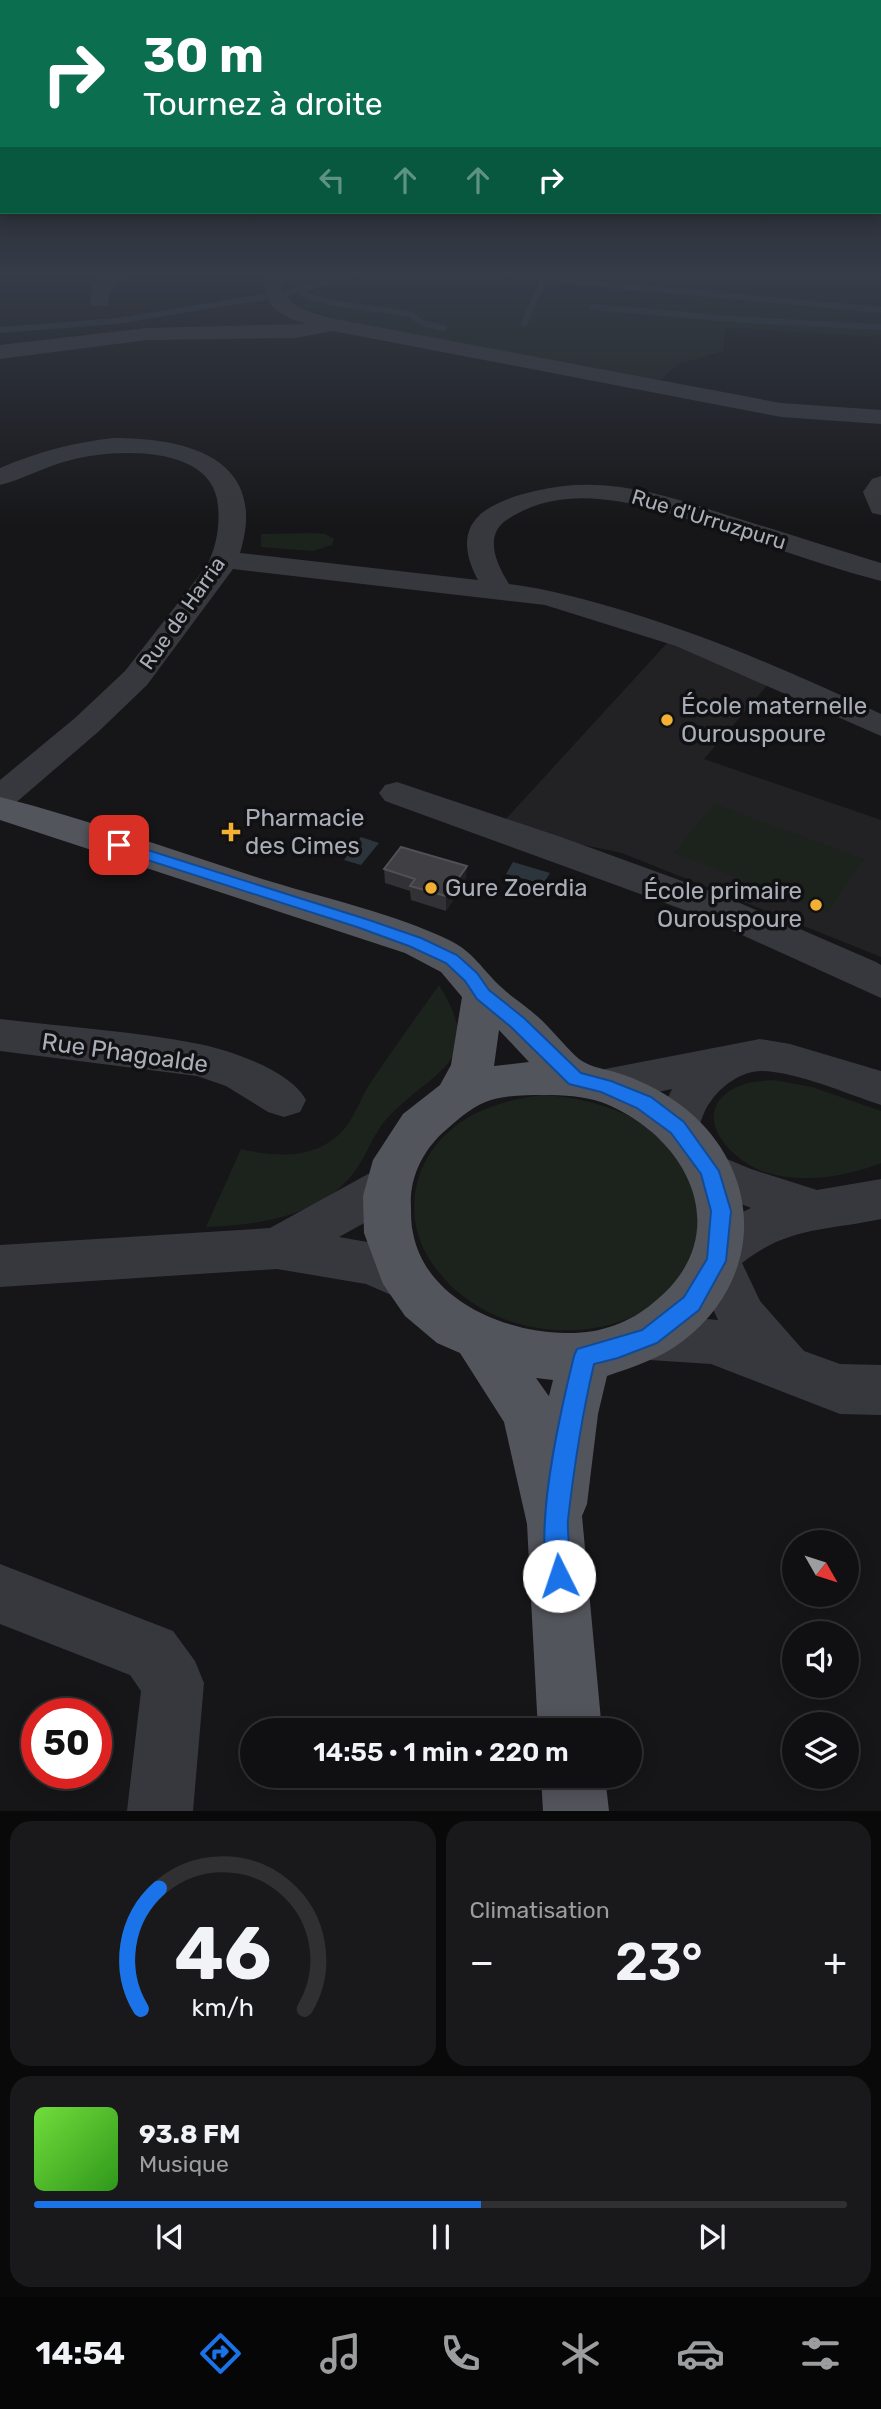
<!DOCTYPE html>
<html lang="fr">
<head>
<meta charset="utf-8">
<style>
  :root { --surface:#101012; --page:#19191b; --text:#f1f3f6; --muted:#9c9d9f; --line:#303032; --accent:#1a73e8 }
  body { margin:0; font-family:Rubik,sans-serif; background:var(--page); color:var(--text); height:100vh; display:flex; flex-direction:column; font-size:26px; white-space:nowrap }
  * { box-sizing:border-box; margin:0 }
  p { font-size:23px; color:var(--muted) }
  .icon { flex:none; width:38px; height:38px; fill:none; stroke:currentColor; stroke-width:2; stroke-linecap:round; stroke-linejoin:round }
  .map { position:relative; height:1811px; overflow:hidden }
  .side { display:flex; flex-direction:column; gap:10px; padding:10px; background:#09090a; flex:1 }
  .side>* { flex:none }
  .guide { position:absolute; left:0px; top:0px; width:882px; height:214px; box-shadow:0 4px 18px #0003,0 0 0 2px var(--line); background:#0b6e4f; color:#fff; overflow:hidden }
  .needle { width:46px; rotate:129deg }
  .fabs { position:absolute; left:782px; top:1530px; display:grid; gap:14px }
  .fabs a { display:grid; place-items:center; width:77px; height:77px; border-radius:50%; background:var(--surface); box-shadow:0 4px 18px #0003,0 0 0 2px var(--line); font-size:35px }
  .speed { position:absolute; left:21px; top:1698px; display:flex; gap:14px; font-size:35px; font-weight:700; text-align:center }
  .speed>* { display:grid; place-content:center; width:91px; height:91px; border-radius:50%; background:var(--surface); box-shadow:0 4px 18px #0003,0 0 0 2px var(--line); line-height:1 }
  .speed .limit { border:10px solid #d22; background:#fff; color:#111 }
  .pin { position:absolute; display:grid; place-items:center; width:60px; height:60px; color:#fff; margin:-30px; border-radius:14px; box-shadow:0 4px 10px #0006 }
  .me { position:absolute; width:77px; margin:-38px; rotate:356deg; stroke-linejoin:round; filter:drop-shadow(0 0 5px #0008) }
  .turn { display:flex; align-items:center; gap:24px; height:147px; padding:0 28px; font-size:32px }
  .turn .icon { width:91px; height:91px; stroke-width:2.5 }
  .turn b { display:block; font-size:49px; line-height:60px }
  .lanes { display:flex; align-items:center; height:66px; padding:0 28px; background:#0003; justify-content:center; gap:35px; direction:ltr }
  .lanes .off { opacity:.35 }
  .big { font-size:52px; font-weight:600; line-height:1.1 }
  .side .tile { flex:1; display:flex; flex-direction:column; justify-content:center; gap:10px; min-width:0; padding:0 24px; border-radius:21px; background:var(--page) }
  .side .dial { align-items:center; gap:0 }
  .dial svg { height:182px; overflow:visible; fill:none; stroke:var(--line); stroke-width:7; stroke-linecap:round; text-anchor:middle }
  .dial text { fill:var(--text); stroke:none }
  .song { display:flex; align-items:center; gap:21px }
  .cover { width:84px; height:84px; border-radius:10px; background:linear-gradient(135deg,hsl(100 70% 55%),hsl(110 70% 35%)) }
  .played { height:7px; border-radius:4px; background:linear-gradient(90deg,var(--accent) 55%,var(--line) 55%) }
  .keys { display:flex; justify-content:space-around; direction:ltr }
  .heat { display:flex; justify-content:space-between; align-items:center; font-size:38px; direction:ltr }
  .side .tiles { flex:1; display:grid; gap:10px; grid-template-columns:1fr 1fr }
  .tile:last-child { grid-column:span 2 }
  .trip { position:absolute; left:240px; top:1718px; width:402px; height:70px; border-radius:35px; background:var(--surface); box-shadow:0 4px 18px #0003,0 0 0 2px var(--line); font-weight:600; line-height:70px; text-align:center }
  .tab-bar { display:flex; height:112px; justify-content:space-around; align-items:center; background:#060607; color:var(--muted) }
  .tab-bar .icon { width:49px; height:49px }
  .tab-bar .current { color:var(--accent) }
  .tab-bar b { font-size:32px; color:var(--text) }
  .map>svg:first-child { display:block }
  .built { fill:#222225 }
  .green { fill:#1c231d }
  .water { fill:#2c353c }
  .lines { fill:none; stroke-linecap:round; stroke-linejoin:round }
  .stream { stroke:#2c353c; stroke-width:6 }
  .minor { fill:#37383d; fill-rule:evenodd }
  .major { fill:#53555c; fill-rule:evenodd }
  .wall { fill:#323236 }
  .shaded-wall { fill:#212124 }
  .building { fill:#3f3f44; stroke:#4f5156; stroke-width:2 }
  .route { fill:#1a73e8; stroke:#114b97; stroke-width:2 }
  .poi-dot { fill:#f2b134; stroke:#111113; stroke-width:2.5 }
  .labels { text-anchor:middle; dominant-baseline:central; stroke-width:7; stroke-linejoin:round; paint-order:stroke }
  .far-street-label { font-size:21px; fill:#a8adb8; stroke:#111113 }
  .poi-label { font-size:24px; fill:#a8adb8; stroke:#111113; text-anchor:start }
  .street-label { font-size:24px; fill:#a8adb8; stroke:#111113 }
</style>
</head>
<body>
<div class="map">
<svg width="881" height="1811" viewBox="0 0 881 1811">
  <rect width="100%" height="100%" fill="#161618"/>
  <path class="built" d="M 668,642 L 770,682 L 704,759 L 881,820 L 881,957 L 622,853 L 579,844 L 505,820 Z"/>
  <path class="green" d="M 289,273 L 881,273 L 881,337 L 726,328 L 723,351 L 679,364 L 660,380 L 342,321 L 300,306 L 285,278 Z
    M 313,533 L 325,534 L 334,539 L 332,545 L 313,551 L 261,547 L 261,534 Z
    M 714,804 L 864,859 L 828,912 L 674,853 Z
    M 439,985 C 487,1061 435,1069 389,1116 C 372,1134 367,1157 352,1175 C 318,1217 257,1225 206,1227 L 241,1149 C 279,1158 322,1160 348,1124 C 357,1111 362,1095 371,1082 C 393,1050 416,1017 439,985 Z
    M 773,1080 L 812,1087 L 881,1111 L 881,1163 C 845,1177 802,1184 765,1172 C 733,1162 689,1117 731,1090 C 744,1082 758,1081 773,1080 Z
    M 542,1095 C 602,1098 681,1125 695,1193 C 726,1344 499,1379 427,1255 C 411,1228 410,1193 424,1164 C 447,1118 494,1101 542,1095 Z"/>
  <path class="water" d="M 361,837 L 379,843 L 361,865 L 344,860 Z
    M 513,862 L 550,873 L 543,884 L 506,874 Z"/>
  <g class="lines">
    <path class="stream" d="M 301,291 L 310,297 L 339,304 L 411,314 L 422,323 L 444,328
      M 287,293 L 358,273
      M 593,307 L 744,320 L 881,327
      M 524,324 L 544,279 L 881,310
      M 0,330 L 117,321 L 264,297"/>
    <path class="minor" d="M 108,273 L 131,273 L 112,288 L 107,306 L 93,306 L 90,302 L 93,285 Z
      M 265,273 L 285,273 L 283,292 C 294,308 312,313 330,318 L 781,403 L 881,410 L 881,424 L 781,417 L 333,331 L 295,338 L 147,340 L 0,359 L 0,345 L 147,328 L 306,324 C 277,315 261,305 265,273 Z
      M 114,438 C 189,438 269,459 240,553 L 478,580 C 465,556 459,528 486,510 C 501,500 518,495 535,491 C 610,473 672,498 743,520 C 789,534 835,549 881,563 L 881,581 C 828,567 776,548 724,531 C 656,510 575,476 508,519 C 483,535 496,563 509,584 C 550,589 588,600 628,612 C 716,639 798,675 881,714 L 881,736 L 676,646 L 545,605 L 233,569 L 147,685 L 98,732 L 12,806 L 0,809 L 0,780 L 75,718 L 125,671 L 206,567 C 217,547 221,521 217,499 C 206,444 112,449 71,460 C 46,466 24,479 0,485 L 0,468 C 37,452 75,442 114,438 Z
      M 881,476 L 881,515 L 872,513 L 863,492 L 872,479 Z
      M 397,782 L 561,837 L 726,897 L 876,962 L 881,965 L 881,998 L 698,915 L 385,801 L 379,793 L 385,785 Z
      M 0,1019 C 66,1027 134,1031 199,1044 C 230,1050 291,1071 306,1100 L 300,1112 L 284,1117 L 268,1112 L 226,1086 L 197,1076 L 0,1051 Z
      M 760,1039 L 790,1044 L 881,1071 L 881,1105 C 848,1094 794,1071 761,1071 C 742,1071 721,1086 711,1101 C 702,1112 700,1128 693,1141 L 677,1146 L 661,1141 L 654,1128 L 672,1089 L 605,1103 L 589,1098 L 583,1086 L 589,1074 L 605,1069 Z
      M 710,1152 L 751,1169 L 817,1190 L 881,1179 L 881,1219 C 826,1231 789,1226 742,1263 L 760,1301 L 804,1351 L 840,1364 L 881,1365 L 881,1415 L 840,1414 L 711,1364 L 649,1360 L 631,1353 L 623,1337 L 631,1321 L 649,1314 L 718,1320 L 691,1261 L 702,1237 L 728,1219 L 751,1208 L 694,1184 L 687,1171 L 694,1158 Z
      M 385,1169 L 402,1174 L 409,1188 L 402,1202 L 339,1237 L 373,1243 L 423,1264 L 430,1279 L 423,1294 L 405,1301 L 366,1284 L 277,1269 L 0,1287 L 0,1245 L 270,1228 L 368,1174 Z
      M 0,1564 L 173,1631 L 195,1661 L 204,1683 L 193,1811 L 127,1811 L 141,1691 L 130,1675 L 0,1624 Z"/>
    <path class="major" d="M 0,797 C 91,820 180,853 269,881 C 328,899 396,914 451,941 C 473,952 483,970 500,986 C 510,996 521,1002 531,1011 C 549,1025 562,1044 579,1059 C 591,1068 607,1069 621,1074 C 648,1083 673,1097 694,1116 C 765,1182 760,1282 683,1341 C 661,1358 633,1367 607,1376 L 598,1414 L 587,1504 L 582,1516 L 602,1731 L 538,1731 L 527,1524 L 504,1422 L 460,1353 L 437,1343 L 405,1316 L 383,1284 L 364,1233 L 363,1196 L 373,1160 L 403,1114 L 440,1085 L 451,1065 L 462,997 L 441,972 L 405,953 L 0,820 ZM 499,1030 L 529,1062 L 494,1066 ZM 544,1095 C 564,1095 583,1096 601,1102 C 690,1136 738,1236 653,1303 C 628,1324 598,1334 565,1333 C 504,1332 426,1300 413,1233 C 411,1225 411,1215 411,1207 C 409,1177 424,1148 447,1129 C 461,1117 474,1105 491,1100 C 508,1095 527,1095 544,1095 ZM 536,1378 L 553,1380 L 549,1396 L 548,1395 Z
      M 541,1776 L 605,1776 L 609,1811 L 543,1811 Z"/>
  </g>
  <path class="wall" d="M 384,869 L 466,880 L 446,911 L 411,900 L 410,891 L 385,883 Z"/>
  <path class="shaded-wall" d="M 467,866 L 466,880 L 446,911 L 446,896 Z"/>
  <path class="building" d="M 401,847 L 467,866 L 446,896 L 410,886 L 415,879 L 384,869 Z"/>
  <linearGradient id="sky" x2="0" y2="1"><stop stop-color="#0c0c0d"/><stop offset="0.52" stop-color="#363c48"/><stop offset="1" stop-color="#363c48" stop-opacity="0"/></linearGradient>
  <rect width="881" height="527" fill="url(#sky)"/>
  <path class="route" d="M 119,841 L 369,920 L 421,938 L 457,955 L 477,973 L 489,990 L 524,1018 L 581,1073 L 611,1081 L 651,1097 L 684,1122 L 719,1171 L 731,1211 L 726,1261 L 699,1310 L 657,1343 L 618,1358 L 594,1364 C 582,1415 574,1467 568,1520 C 566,1541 576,1564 568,1584 L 559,1588 L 551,1584 C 531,1535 561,1409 574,1356 L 577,1349 L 642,1330 L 684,1297 L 707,1259 L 711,1211 L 701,1174 L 671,1133 L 637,1108 L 601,1092 L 569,1084 L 511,1027 L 477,999 L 465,981 L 446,963 L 409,946 L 357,927 L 113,849 L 111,845 Z"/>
  <g class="poi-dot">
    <circle cx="667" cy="720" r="7"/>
    <path d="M227.5 821.5h7v7h7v7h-7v7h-7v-7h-7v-7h7z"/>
    <circle cx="431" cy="888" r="7"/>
    <circle cx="816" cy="905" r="7"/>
  </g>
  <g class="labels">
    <g class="far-street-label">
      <text transform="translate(709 519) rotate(17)">Rue d'Urruzpuru</text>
      <text transform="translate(182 613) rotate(-55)">Rue de Harria</text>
    </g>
    <g class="poi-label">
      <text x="681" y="706">École maternelle<tspan x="681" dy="28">Ourouspoure</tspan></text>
      <text x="245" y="818">Pharmacie<tspan x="245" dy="28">des Cimes</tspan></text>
      <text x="445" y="888">Gure Zoerdia</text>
      <text x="802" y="891" text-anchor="end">École primaire<tspan x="802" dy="28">Ourouspoure</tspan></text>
    </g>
    <g class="street-label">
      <text transform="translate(125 1053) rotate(8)">Rue Phagoalde</text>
    </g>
  </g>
</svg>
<div class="fabs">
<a><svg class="needle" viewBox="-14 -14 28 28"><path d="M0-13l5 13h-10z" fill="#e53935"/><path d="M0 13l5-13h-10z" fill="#9c9d9f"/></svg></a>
<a><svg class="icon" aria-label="sound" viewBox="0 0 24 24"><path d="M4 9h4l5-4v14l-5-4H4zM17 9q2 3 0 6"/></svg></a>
<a><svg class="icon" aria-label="layers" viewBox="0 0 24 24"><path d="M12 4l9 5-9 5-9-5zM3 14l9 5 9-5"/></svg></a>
</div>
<div class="speed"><div class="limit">50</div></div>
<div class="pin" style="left:119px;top:845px;background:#d93025"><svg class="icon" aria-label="arrive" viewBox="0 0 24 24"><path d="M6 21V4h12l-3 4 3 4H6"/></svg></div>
<svg class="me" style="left:559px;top:1576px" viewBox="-20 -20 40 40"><circle r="19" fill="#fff"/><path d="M0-13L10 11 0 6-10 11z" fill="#1a73e8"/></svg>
<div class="trip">14:55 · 1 min · 220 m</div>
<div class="guide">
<div class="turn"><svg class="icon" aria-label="right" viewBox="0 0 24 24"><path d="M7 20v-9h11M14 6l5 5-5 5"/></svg><div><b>30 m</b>Tournez à droite</div></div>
<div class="lanes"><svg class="icon off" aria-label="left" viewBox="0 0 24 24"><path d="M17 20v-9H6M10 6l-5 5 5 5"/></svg><svg class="icon off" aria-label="ahead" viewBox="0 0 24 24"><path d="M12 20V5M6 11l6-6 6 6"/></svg><svg class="icon off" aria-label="ahead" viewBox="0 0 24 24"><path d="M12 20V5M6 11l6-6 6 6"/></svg><svg class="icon" aria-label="right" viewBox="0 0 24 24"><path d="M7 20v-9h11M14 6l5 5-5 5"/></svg></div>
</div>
</div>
<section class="side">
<div class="tiles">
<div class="tile dial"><svg viewBox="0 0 100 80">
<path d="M14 69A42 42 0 1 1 86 69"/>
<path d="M14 69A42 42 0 0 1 22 16" stroke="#1a73e8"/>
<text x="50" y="56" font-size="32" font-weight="700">46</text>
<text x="50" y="72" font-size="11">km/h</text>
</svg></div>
<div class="tile"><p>Climatisation</p>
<div class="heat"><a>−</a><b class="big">23°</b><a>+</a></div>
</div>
<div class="tile">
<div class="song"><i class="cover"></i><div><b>93.8 FM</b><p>Musique</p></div></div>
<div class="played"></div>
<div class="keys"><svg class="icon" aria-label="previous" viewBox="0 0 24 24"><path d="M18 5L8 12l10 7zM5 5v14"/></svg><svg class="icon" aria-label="pause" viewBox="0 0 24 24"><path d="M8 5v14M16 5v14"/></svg><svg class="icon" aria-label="next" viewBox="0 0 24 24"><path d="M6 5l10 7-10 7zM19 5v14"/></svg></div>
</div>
</div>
</section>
<nav class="tab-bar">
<b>14:54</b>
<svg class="icon current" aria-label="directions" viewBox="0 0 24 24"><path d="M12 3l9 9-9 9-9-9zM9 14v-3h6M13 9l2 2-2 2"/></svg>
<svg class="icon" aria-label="music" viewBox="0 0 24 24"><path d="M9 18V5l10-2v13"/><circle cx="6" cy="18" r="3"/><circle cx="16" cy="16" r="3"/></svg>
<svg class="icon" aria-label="phone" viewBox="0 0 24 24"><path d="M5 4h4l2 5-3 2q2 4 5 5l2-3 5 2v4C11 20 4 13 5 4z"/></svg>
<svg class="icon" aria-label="climate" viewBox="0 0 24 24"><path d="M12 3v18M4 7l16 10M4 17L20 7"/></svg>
<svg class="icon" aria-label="car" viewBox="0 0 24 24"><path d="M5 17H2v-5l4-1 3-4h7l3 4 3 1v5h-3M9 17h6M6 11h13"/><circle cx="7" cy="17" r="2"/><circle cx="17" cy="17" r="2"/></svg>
<svg class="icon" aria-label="filters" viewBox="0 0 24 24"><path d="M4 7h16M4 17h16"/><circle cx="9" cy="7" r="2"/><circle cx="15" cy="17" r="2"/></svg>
</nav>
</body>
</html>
